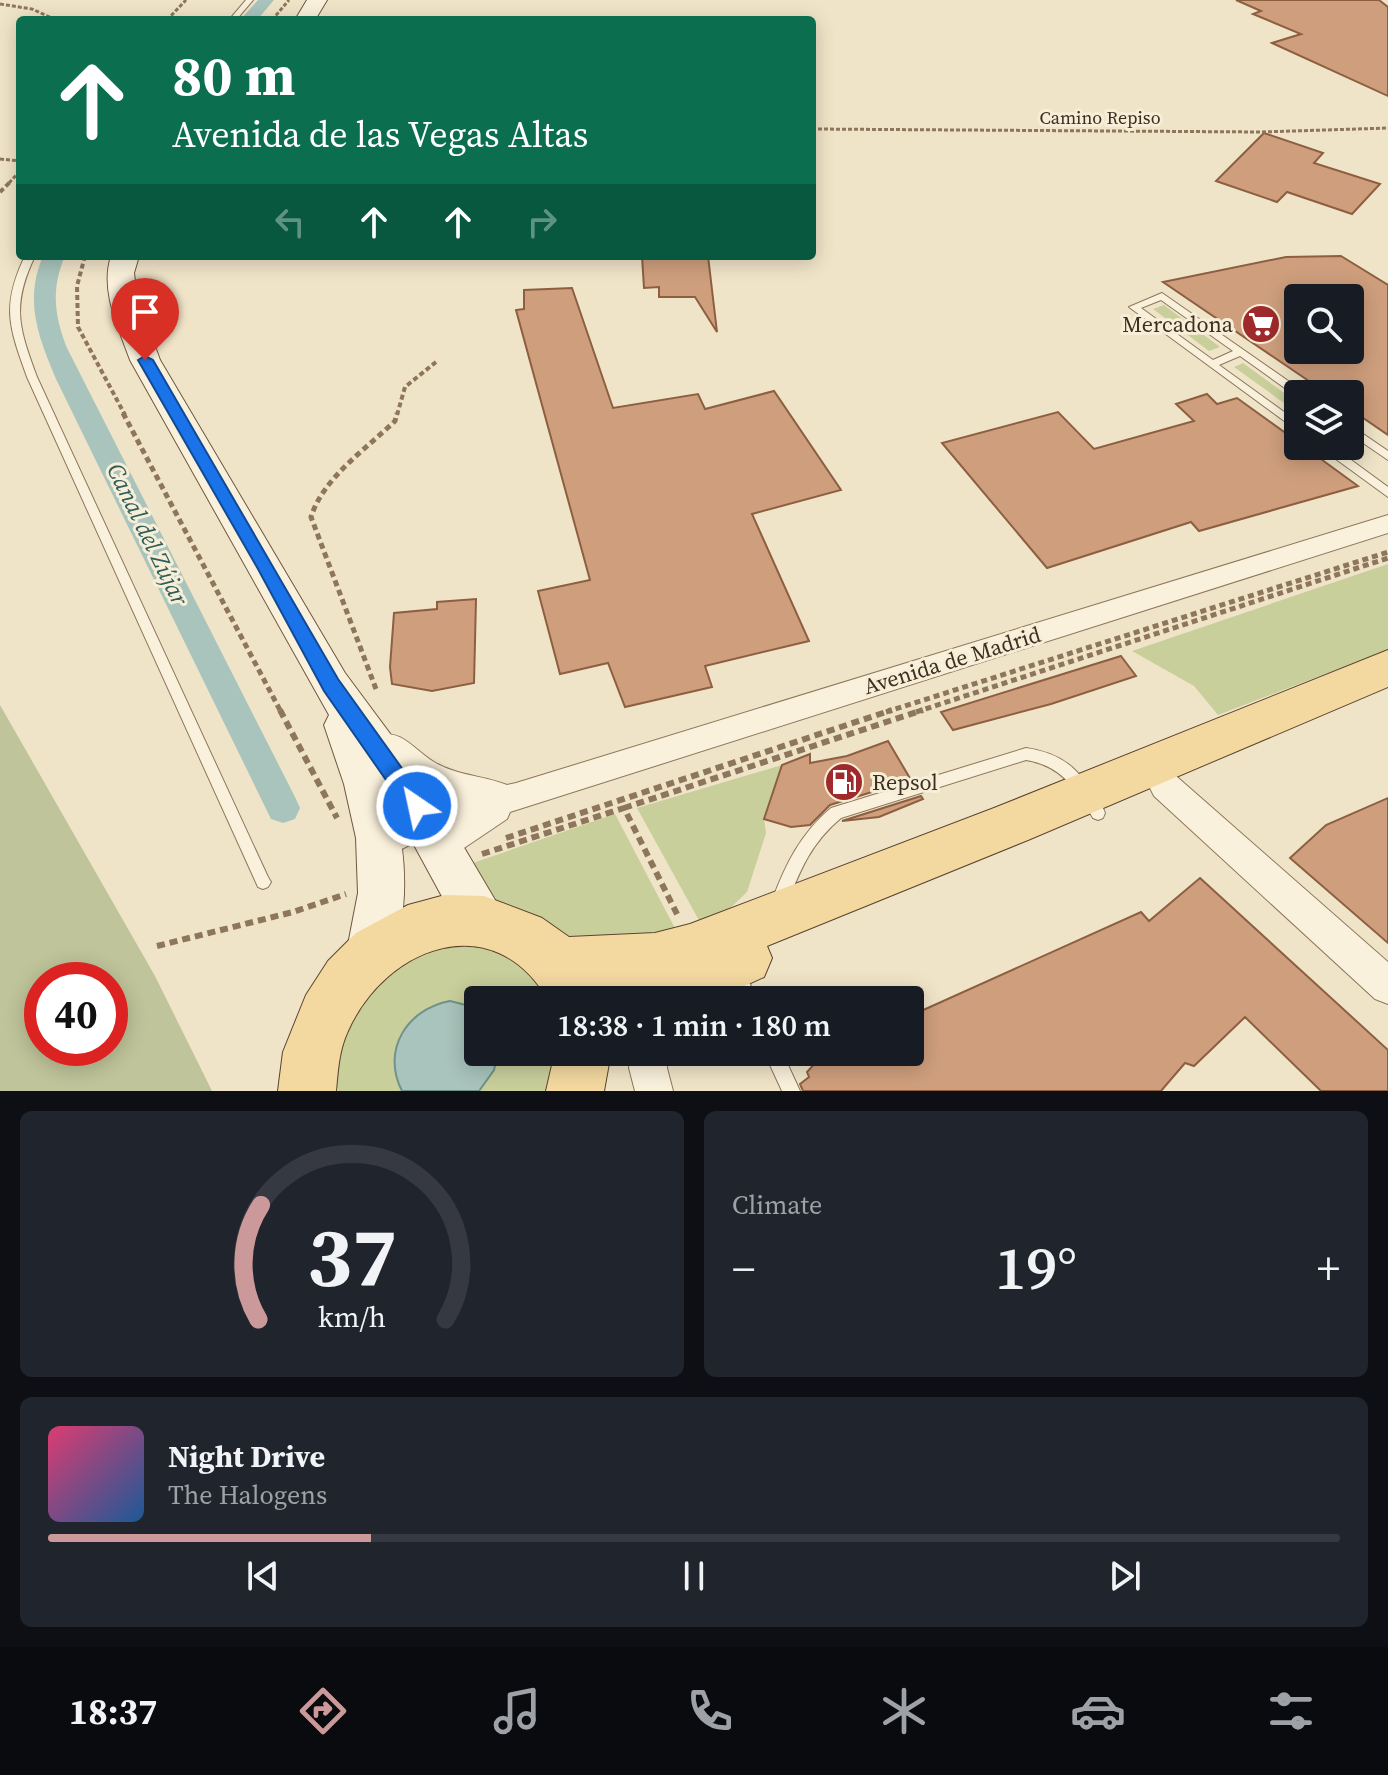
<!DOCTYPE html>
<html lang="en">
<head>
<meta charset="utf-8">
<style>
  :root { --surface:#171b24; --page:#20242c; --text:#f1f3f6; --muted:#9ea1a6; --line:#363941; --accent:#cc999b }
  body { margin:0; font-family:"Source Serif 4",serif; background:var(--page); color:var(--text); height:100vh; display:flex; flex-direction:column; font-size:30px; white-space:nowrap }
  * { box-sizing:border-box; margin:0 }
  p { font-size:26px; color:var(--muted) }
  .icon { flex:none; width:44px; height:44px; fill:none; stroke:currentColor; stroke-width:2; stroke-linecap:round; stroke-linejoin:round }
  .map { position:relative; height:1091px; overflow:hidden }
  .panel { display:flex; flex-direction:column; gap:20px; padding:20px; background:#0d0f14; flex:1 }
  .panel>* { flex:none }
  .guide { position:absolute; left:16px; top:16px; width:800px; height:244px; border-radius:8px; box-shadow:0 4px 20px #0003; background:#0b6e4f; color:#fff; overflow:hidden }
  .buttons { position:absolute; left:1284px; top:284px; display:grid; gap:16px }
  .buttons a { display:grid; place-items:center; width:80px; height:80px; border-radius:8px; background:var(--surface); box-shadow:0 4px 20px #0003; font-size:40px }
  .speed { position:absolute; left:24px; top:962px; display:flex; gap:16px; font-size:40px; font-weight:700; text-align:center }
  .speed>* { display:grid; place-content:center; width:104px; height:104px; border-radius:50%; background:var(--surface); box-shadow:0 4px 20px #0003; line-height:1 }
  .speed .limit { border:12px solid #d22; background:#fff; color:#111 }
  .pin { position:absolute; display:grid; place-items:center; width:68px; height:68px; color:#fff; margin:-82px -34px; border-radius:50% 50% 50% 0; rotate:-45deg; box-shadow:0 0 8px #0007 }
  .pin .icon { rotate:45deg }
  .me { position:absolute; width:88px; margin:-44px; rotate:326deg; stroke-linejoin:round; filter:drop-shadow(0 0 6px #0008) }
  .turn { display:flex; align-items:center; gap:28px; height:168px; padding:0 24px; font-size:36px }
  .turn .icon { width:104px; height:104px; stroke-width:2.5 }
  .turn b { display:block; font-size:56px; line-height:68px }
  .lanes { display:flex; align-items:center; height:76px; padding:0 24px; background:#0003; justify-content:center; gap:40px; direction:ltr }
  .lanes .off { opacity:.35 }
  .big { font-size:60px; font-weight:600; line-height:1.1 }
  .panel .widget { flex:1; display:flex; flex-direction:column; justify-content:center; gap:12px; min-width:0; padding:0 28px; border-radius:12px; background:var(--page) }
  .panel .dial { align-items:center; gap:0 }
  .dial svg { height:208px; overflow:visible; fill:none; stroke:var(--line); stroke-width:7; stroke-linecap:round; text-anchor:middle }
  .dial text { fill:var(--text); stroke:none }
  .song { display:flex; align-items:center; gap:24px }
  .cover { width:96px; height:96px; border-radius:12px; background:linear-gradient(135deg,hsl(340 70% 55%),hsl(210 70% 35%)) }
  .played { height:8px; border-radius:4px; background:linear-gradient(90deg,var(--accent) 25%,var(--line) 25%) }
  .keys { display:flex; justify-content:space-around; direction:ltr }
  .heat { display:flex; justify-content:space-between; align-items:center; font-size:44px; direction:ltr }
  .panel .tiles { flex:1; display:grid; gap:20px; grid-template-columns:1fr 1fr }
  .widget:last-child { grid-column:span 2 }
  .trip { position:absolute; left:464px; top:986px; width:460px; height:80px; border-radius:8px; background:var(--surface); box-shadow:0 4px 20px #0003; font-weight:600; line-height:80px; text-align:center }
  .tabs { display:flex; height:128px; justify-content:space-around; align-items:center; background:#090b0e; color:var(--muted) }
  .tabs .icon { width:56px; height:56px }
  .tabs .current { color:var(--accent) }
  .tabs b { font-size:36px; color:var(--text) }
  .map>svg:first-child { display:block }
  .green { fill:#c9cf9b }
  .cemetery { fill:#bfc49a; fill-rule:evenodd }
  .water { fill:#a9c4bc; stroke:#6f938a; stroke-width:2 }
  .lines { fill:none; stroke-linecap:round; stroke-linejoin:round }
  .canal { fill:#a9c4bc; fill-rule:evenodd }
  .building { fill:#cf9f7d; stroke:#8d5f41; stroke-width:2; fill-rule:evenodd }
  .lane-casing { stroke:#8d765c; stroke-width:2 }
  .street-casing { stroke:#8d765c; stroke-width:2 }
  .secondary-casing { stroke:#6f573f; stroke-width:2 }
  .primary-casing { stroke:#5b4430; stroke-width:2 }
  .path-far3 { stroke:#8d765c; stroke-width:3; stroke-dasharray:4 2; stroke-linecap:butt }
  .path-far2 { stroke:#8d765c; stroke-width:4; stroke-dasharray:5 3; stroke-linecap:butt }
  .path-far1 { stroke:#8d765c; stroke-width:5; stroke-dasharray:6 4; stroke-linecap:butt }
  .path { stroke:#8d765c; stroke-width:6; stroke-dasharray:8 5; stroke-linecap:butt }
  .lane { fill:#faf1dc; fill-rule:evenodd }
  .street { fill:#faf1dc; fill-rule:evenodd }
  .secondary { fill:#faf1dc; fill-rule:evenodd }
  .primary { fill:#f3d9a0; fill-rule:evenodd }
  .route { fill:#1a73e8; stroke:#114b97; stroke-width:2 }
  .labels { text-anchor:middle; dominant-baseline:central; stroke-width:6; stroke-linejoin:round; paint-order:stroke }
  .far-street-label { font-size:18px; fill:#3d2e20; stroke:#f7eed8 }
  .poi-label { font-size:22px; fill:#3d2e20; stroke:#f7eed8; text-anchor:end }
  .street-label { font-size:22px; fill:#3d2e20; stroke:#f7eed8 }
  .water-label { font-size:24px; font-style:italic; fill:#2f5d5a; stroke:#f7eed8 }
</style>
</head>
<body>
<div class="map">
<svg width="1388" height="1091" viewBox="0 0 1388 1091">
  <rect width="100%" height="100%" fill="#f0e4c8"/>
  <path class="green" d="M 1164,305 L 1220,347 L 1209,351 L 1153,309 Z
    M 1243,363 L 1298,403 L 1298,413 L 1234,367 Z
    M 1388,564 L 1388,650 L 1218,715 L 1194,686 L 1132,651 Z
    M 782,765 L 764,819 L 766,833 L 747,892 L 721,917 L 701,924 L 637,808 Z
    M 615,814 L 678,934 L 594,949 L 489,899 L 464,866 Z
    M 475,946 C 512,957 527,967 547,1000 L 478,1000 L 478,1052 L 555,1052 L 547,1091 L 338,1091 C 327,1041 366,983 408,960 C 429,948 452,947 475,946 Z"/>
  <path class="cemetery" d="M 0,705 L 155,976 L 212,1091 L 0,1091 ZM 42,980 L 110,980 L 110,1048 L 42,1048 Z"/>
  <path class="water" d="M 450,1001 L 478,1008 L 478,1052 L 498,1052 L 494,1070 L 479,1091 L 402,1091 C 381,1050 407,1009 450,1001 Z"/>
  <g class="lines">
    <path class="canal" d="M 258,0 L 274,0 L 257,20 L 240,20 Z
      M 43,256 L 65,256 C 51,289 54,315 67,348 L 295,797 L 300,808 L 295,819 L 283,823 L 271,819 L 56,379 C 38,336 24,301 43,256 Z"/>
  </g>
  <path class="building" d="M 1236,0 L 1379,0 L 1388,7 L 1388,96 L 1272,43 L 1301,34 L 1253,14 L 1261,11 Z
    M 1264,133 L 1323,153 L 1314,163 L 1380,184 L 1352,214 L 1287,192 L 1277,202 L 1216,181 Z
    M 642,256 L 708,256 L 717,332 L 695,297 L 659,297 L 659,287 L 644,288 Z
    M 1341,256 L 1388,285 L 1388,435 L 1350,409 L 1350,394 L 1328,394 L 1163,282 L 1286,257 ZM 1298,298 L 1350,298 L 1350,350 L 1298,350 Z
    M 572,288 L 613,408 L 698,394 L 705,409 L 774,391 L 841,490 L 752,514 L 809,641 L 705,666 L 712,687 L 625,707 L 608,663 L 560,674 L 538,591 L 590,580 L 516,310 L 524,309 L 524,290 Z
    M 1207,394 L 1217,404 L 1237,398 L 1298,442 L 1298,446 L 1303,446 L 1358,486 L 1199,531 L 1191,522 L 1047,568 L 942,443 L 1058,412 L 1094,449 L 1194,421 L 1176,404 Z
    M 476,599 L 474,683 L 432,691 L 392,684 L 390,667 L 394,613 L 437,609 L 437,602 Z
    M 1121,656 L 1136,676 L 1051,704 L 953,730 L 941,712 Z
    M 888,741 L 911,780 L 830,805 L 810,825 L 791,827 L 764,819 L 782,765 L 810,754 L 810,763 L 847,756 Z
    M 921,796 L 923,799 L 879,817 L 842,821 Z
    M 1388,798 L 1388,943 L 1290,858 L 1326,825 Z
    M 1200,878 L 1388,1050 L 1388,1091 L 1321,1091 L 1245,1017 L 1194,1066 L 1185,1063 L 1161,1091 L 803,1091 L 800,1084 L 809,1077 L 807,1072 L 817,1061 L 835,1052 L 910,1052 L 910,1016 L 1141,912 L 1149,921 Z"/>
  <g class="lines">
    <defs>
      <path id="lane" d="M 246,0 L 253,0 L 236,20 L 229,20 Z
        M 25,256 L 35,256 C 11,306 19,328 37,377 L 268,877 L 271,882 L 268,887 L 263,889 L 258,887 L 27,377 C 9,327 1,306 25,256 Z
        M 1162,293 L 1304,392 L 1305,394 L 1298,394 L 1298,397 L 1296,396 L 1240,356 L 1219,365 L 1298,422 L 1298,431 L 1129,307 ZM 1161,300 L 1233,351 L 1213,360 L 1141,308 Z
        M 1350,425 L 1388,451 L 1388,460 L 1350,434 Z
        M 1318,446 L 1332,446 L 1388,487 L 1388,497 Z
        M 1026,748 C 1068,754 1082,774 1103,808 L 1105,813 L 1103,818 L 1098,820 L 1093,818 C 1075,788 1062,766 1026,760 L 841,818 C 810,844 800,871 786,906 L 780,908 L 774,906 L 772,901 C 785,865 801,833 831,808 Z
        M 737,966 L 743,968 L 757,1000 L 740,1000 L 729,974 L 731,968 Z
        M 764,1052 L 782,1052 L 800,1091 L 782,1091 Z"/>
      <path id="street" d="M 1388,515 L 1388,533 L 510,812 L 507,819 L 461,850 L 455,861 L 443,865 L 431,861 L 427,850 L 437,831 L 382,859 L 371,855 L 366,844 L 371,833 L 429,803 L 447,797 C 420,787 388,772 375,745 L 379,736 C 401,728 415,751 434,762 C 457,776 482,775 507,785 L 516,783 Z
        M 1165,772 L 1176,776 L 1388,962 L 1388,1004 L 1375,999 L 1154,796 L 1149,786 L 1154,776 Z
        M 632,1052 L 668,1052 L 667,1068 L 673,1091 L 635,1091 L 629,1068 Z"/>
      <path id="secondary" d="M 307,0 L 327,0 L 315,20 L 295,20 Z
        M 111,256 L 139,256 L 134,273 L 137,297 L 160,360 L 345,673 L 423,778 L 498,905 L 505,921 L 498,937 L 481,944 L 464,937 L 395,810 C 408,864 409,919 387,972 L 370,979 L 353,972 L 346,955 L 358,893 L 356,838 L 344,784 L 324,725 L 329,715 L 130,360 C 118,326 100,291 111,256 Z"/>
      <path id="primary" d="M 1388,650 L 1388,687 L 1028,840 L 767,946 L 772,958 L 764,977 L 713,1000 L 622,1000 L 627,988 L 600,990 L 604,1000 L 548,1000 C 494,906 386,946 348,1031 C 339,1050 338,1070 336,1091 L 278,1091 L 283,1052 L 306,995 L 328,961 L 356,933 L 408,905 L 445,895 L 484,896 L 542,918 L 569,937 L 655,933 L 690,924 L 994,808 Z
        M 555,1052 L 611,1052 L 604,1091 L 546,1091 Z"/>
    </defs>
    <use href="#lane" class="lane-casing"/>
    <use href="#street" class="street-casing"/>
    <use href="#secondary" class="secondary-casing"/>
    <use href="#primary" class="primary-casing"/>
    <path class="path-far3" d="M 0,4 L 32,9 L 56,20
      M 167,20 L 186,0
      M 272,20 L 289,0
      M 812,129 L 1262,132 L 1388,128
      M 0,159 L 20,161
      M 9,183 L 20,171"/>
    <path class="path-far2" d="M 0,192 L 11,181
      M 85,256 L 77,286 L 78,327 L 125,415
      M 397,415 L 405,387 L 436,362"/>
    <path class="path-far1" d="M 123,413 L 281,712
      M 376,689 L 311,517 C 323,478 366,449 395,421 L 397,413
      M 886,712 L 1388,552
      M 916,712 L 1388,558"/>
    <path class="path" d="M 280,710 L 337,818
      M 624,808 L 923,710
      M 506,838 L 892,710
      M 482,854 L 624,808 L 678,916
      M 157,946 L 293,912 L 346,894"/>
    <use href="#lane" class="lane"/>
    <use href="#street" class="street"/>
    <use href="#secondary" class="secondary"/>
    <use href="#primary" class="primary"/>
  </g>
  <path class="route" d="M 145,356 L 153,360 L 338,679 L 424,799 L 428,806 L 424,813 L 417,816 L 409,813 L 324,691 L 258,569 L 138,360 Z"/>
  <defs>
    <symbol id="supermarket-disc" viewBox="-11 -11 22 22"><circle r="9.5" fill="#9e2a2b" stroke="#f7eed8"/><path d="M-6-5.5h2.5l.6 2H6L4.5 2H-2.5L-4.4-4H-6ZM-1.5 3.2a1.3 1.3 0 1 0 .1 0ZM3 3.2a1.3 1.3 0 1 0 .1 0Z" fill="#fff"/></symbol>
    <symbol id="fuel-disc" viewBox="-11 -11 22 22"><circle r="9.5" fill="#9e2a2b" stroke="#f7eed8"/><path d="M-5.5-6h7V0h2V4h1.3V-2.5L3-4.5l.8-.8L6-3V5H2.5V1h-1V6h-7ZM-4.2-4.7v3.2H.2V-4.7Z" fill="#fff"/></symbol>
  </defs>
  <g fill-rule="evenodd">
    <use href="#supermarket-disc" x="1239" y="302" width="44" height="44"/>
    <use href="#fuel-disc" x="822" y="760" width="44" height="44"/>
  </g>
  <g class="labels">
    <g class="far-street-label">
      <text x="1100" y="117">Camino Repiso</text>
    </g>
    <g class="poi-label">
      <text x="1233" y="324">Mercadona</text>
      <text x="872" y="782" text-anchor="start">Repsol</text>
    </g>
    <g class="street-label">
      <text transform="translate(952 660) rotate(-17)">Avenida de Madrid</text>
    </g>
    <g class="water-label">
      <text transform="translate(148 534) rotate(64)">Canal del Zújar</text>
    </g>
  </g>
</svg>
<div class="buttons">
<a><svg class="icon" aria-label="search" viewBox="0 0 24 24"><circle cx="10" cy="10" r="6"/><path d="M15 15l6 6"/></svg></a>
<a><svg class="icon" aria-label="layers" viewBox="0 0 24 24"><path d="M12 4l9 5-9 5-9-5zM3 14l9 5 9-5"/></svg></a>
</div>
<div class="speed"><div class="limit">40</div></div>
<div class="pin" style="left:145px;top:360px;background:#d93025"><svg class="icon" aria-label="arrive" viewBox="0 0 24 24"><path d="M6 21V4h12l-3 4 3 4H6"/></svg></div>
<svg class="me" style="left:417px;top:806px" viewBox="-20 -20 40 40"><circle r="17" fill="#1a73e8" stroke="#fff" stroke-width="3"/><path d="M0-11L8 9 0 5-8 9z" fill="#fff"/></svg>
<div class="trip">18:38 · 1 min · 180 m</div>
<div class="guide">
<div class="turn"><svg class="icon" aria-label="ahead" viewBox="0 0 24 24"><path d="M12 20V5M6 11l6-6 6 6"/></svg><div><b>80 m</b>Avenida de las Vegas Altas</div></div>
<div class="lanes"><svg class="icon off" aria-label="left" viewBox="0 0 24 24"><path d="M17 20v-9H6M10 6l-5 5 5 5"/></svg><svg class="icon" aria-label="ahead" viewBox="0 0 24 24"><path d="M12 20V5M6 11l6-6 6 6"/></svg><svg class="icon" aria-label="ahead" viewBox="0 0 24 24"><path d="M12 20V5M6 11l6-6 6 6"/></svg><svg class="icon off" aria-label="right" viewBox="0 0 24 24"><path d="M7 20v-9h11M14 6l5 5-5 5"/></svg></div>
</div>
</div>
<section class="panel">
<div class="tiles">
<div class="widget dial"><svg viewBox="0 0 100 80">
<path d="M14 69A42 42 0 1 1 86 69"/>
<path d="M14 69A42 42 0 0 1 15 25" stroke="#cc999b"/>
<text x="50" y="56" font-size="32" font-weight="700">37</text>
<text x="50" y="72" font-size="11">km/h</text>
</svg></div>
<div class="widget"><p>Climate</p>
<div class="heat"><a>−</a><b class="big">19°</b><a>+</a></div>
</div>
<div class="widget">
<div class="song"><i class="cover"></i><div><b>Night Drive</b><p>The Halogens</p></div></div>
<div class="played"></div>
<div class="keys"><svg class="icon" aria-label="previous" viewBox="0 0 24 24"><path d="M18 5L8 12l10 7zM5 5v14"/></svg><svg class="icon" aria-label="pause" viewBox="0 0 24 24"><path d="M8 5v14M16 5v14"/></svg><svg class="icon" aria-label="next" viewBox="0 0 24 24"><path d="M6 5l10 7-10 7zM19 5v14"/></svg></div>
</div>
</div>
</section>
<nav class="tabs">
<b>18:37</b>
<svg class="icon current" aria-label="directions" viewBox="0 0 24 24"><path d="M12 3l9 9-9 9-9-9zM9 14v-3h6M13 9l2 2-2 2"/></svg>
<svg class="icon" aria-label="music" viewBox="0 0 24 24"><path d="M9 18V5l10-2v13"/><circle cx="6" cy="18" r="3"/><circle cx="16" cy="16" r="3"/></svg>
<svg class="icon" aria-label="phone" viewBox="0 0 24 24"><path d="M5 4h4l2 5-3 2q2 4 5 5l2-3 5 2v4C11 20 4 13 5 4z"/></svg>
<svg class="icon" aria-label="climate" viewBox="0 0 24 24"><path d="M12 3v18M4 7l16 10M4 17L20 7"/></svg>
<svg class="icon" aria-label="car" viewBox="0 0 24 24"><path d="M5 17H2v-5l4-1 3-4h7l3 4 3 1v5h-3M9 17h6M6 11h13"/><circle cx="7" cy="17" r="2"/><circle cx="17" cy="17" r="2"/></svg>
<svg class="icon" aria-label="filters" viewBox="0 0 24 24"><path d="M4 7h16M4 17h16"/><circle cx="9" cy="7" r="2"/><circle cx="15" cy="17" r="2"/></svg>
</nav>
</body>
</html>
